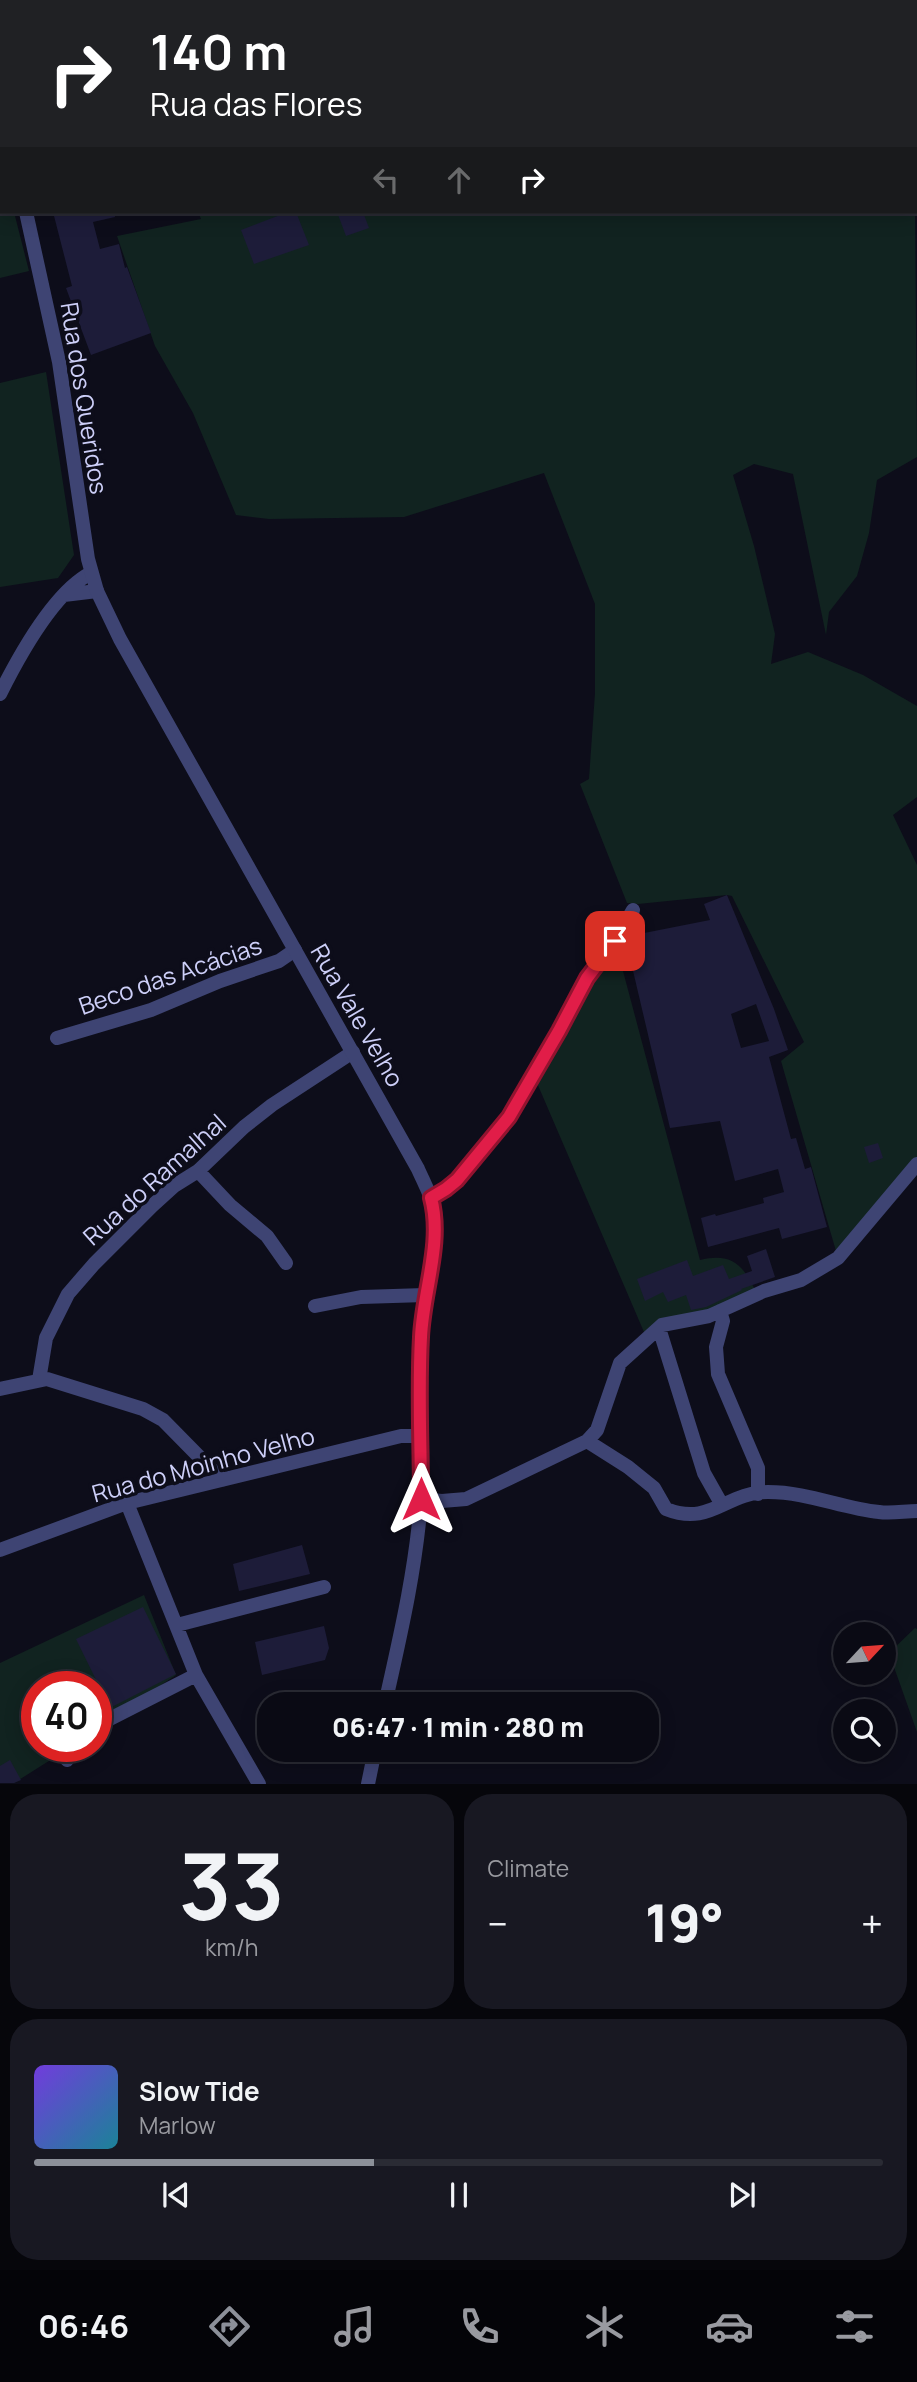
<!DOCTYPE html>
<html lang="en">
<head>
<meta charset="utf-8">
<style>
  :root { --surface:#0a0a14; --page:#181822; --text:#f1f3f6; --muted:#999aa0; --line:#2a2b34; --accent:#8c9099 }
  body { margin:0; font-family:Manrope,sans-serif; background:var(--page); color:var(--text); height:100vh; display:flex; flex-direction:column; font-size:26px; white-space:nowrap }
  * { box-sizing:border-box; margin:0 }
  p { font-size:23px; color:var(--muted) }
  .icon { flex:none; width:38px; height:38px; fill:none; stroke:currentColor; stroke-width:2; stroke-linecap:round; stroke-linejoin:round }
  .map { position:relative; height:1784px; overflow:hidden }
  .drawer { display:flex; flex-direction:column; gap:10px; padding:10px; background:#06060b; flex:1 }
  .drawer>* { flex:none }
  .top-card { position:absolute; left:0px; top:0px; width:917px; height:214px; box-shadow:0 4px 18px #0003,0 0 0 2px var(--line); background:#202124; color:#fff; overflow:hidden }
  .needle { width:46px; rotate:64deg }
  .fabs { position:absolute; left:833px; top:1622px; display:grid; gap:14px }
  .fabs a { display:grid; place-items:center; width:63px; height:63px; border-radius:50%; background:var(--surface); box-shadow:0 4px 18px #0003,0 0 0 2px var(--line); font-size:35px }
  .speed { position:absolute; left:21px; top:1671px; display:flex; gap:14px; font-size:35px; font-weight:700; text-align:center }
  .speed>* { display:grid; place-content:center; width:91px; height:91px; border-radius:50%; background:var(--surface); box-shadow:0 4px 18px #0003,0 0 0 2px var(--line); line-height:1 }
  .speed .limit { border:10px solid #d22; background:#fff; color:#111 }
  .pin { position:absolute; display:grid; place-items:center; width:60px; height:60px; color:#fff; margin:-30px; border-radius:14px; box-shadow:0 4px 10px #0006 }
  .me { position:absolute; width:77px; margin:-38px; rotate:0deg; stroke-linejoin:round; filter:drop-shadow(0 0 5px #0008) }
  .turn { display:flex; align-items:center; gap:24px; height:147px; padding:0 35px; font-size:32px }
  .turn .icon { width:91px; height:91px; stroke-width:2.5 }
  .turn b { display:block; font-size:49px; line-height:60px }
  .lanes { display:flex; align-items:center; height:66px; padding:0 35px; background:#0003; justify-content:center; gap:35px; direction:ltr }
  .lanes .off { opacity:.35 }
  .big { font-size:52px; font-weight:800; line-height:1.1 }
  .drawer .tile { flex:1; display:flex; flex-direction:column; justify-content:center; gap:10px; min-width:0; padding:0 24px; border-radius:28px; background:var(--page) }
  .drawer .dial { align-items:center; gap:0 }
  .dial b { font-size:91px; line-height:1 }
  .song { display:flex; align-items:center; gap:21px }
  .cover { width:84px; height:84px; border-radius:10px; background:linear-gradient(135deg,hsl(260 70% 55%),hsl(190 70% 35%)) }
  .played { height:7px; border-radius:4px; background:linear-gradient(90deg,var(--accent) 40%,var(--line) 40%) }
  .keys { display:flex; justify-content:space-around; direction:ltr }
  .heat { display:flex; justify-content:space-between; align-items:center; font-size:38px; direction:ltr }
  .drawer .tiles { flex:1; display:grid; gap:10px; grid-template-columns:1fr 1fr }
  .tile:last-child { grid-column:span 2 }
  .trip { position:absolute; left:257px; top:1692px; width:402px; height:70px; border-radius:28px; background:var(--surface); box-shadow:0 4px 18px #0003,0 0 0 2px var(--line); font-weight:800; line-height:70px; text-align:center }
  .menu { display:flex; height:112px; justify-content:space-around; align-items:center; background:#040408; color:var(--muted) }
  .menu .icon { width:49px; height:49px }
  .menu .selected { color:var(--accent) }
  .menu b { font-size:32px; color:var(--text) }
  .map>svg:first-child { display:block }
  .green { fill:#112320 }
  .building { fill:#1d1c39; fill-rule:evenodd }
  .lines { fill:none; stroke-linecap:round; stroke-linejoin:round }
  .minor { stroke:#3e4473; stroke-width:14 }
  .tertiary { stroke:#3e4473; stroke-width:14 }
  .route-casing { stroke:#92132f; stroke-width:18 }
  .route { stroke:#e11d48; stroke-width:12 }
  .labels { text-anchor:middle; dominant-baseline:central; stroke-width:7; stroke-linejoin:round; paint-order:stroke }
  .street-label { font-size:24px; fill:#cdcff8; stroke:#0d0d1a }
</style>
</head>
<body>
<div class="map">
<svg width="917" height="1784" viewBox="0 0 917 1784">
  <rect width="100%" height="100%" fill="#0d0d1a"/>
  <path class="green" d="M 0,0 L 866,0 L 867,2 L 2,2 L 0,76 Z
    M 0,167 L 2,167 L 2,212 L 14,212 L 29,271 L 0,278 Z
    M 915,201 L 917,457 L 877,480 L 869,533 L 857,576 L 829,612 L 826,635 L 793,474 L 754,464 L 733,475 L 754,546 L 775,634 L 771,664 L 808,652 L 863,675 L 917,706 L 917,797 L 893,815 L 917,865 L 917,1164 L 838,1258 L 781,1061 L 804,1042 L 732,896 L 727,895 L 638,904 L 627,903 L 580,784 L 589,779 L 595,693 L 595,604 L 544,473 L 404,517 L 269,519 L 236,515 L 193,413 L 155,346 L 117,236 L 201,219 L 198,212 L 915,212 Z
    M 46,372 L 74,555 L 58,578 L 0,587 L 0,383 Z
    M 615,941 L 700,1260 C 733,1252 744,1266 757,1294 L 662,1325 L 647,1339 L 534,1076 Z
    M 144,1595 L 176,1675 L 96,1729 L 96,1687 L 37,1687 L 37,1746 L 71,1747 L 14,1783 L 0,1783 L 0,1663 Z
    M 915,1628 L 917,1629 L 917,1732 L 889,1653 Z"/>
  <path class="building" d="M 53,212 L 114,212 L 115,217 L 93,222 L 100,249 L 119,244 L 125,268 L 127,267 L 151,333 L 91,355 L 66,288 L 72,286 Z
    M 288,212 L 296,212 L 309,245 L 254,264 L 241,230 Z
    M 337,212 L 363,212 L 369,228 L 346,236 Z
    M 727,895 L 774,1009 L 788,1050 L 769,1057 L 791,1139 L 796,1138 L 805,1169 L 811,1167 L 827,1227 L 782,1239 L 779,1228 L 708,1247 L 701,1218 L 715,1214 L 716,1216 L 764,1203 L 763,1198 L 784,1192 L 778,1169 L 735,1181 L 720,1121 L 670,1128 L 626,941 L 629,936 L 710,920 L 704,904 ZM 756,1004 L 769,1041 L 741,1048 L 731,1014 Z
    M 878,1143 L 883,1158 L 869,1163 L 864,1147 Z
    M 766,1249 L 775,1277 L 741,1289 L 742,1290 L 706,1307 L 691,1310 L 686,1295 L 668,1302 L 663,1292 L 645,1301 L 637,1279 L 687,1260 L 693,1276 L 723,1265 L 729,1279 L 752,1271 L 747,1256 Z
    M 302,1545 L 310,1574 L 239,1591 L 233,1564 Z
    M 143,1607 L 176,1674 L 96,1715 L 96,1698 L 103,1694 L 76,1639 Z
    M 324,1626 L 329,1648 L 325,1660 L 262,1675 L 255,1642 Z
    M 10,1760 L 21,1780 L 14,1783 L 0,1783 L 0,1766 Z"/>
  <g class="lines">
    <path class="minor" d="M 354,0 L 369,2
      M 263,2 L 267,0
      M 459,2 L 469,0
      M 0,90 L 2,89
      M 64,595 L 97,591
      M 0,694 C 19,656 54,592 91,573
      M 57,1038 L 151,1010 L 220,981 L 279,961 L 295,950
      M 198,1171 L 230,1205 L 267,1236 L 286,1263
      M 431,1198 L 446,1189 L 457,1179 L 509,1117 L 559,1031 L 587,978 L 615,941 L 633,910
      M 315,1306 L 361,1297 L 425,1295
      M 720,1311 L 723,1321 L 716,1347 L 718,1374 L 758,1468 L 758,1494
      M 659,1328 L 704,1473 L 722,1505
      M 39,1380 L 46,1338 L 68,1294 L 94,1264 L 152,1206 L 174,1186 L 198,1171 L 244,1127 L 272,1105 L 353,1052
      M 0,1389 L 47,1379 L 143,1409 L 163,1420 L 222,1480
      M 587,1441 L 628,1467 L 654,1488 L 666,1509 C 711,1527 725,1492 768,1492 C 808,1492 841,1508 879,1512 C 891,1514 905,1511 917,1511
      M 421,1499 L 442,1501 L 466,1499 L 587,1441 L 597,1430 L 620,1363 L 662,1325 L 709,1316 L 764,1291 L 801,1280 L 838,1258 L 917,1164
      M 127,1503 L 196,1675 L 259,1784
      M 0,1550 L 127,1503 L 401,1436 L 421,1436
      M 177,1625 L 324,1587
      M 96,1726 L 196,1675
      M 67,1760 L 75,1746"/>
    <path class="tertiary" d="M 0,126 L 2,128
      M 26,212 L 59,362 L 88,559 L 97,591 L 120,639 L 418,1169 C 424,1183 433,1198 435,1214 C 440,1247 423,1299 421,1335 C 418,1390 425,1445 421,1500 C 416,1569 400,1637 385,1704
      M 368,1784 L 375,1750"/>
  </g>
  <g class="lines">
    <defs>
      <path id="route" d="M 421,1499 C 421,1445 418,1391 421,1337 C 423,1291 443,1243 431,1198 L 446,1189 L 457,1180 L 509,1117 L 559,1031 L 587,978 L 615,941"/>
    </defs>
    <use href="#route" class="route-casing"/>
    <use href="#route" class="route"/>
  </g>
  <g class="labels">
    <g class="street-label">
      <text transform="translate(85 398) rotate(81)">Rua dos Queridos</text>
      <text transform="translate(170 975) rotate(-19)">Beco das Acácias</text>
      <text transform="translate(358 1015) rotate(60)">Rua Vale Velho</text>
      <text transform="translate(154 1179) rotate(-42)">Rua do Ramalhal</text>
      <text transform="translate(203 1464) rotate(-15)">Rua do Moinho Velho</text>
    </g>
  </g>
</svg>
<div class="fabs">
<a><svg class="needle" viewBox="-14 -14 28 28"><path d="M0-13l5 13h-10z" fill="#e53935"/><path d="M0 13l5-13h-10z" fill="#999aa0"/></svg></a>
<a><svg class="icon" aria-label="search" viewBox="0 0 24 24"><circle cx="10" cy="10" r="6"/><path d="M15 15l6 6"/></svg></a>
</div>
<div class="speed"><div class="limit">40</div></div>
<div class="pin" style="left:615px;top:941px;background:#d93025"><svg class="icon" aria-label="arrive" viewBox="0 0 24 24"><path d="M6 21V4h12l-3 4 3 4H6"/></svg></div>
<svg class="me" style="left:421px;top:1499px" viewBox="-20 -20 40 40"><path d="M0-17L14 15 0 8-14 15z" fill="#e11d48" stroke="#fff" stroke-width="4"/></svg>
<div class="trip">06:47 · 1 min · 280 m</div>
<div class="top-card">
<div class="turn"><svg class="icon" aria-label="right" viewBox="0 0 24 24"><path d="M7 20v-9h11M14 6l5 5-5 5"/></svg><div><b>140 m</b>Rua das Flores</div></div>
<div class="lanes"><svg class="icon off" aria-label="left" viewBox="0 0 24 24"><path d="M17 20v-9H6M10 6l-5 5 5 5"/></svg><svg class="icon off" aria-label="ahead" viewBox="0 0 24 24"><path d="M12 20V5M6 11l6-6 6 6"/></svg><svg class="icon" aria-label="right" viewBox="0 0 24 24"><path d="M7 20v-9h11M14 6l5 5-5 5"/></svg></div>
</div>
</div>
<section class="drawer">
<div class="tiles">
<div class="tile dial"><b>33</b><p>km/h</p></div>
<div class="tile"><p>Climate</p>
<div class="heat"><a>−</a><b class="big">19°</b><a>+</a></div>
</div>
<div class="tile">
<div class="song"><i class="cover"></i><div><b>Slow Tide</b><p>Marlow</p></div></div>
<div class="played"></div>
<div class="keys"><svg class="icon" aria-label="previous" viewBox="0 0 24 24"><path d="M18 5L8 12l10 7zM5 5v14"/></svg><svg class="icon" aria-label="pause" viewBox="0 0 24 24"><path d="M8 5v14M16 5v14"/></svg><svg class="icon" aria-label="next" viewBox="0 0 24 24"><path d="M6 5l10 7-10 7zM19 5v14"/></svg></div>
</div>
</div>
</section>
<nav class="menu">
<b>06:46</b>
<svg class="icon selected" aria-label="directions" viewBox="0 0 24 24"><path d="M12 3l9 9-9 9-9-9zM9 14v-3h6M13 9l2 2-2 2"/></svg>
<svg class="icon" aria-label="music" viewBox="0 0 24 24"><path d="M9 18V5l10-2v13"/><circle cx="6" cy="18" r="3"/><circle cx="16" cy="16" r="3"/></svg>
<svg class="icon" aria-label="phone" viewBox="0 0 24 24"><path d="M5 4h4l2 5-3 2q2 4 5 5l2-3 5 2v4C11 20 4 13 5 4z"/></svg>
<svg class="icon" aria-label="climate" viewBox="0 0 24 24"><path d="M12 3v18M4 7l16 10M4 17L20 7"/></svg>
<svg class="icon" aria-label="car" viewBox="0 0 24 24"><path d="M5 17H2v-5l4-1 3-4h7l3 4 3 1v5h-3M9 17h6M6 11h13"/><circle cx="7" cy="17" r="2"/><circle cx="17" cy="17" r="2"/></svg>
<svg class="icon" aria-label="filters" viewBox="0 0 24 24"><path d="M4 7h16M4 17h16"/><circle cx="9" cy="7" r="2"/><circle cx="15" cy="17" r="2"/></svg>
</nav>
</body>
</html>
